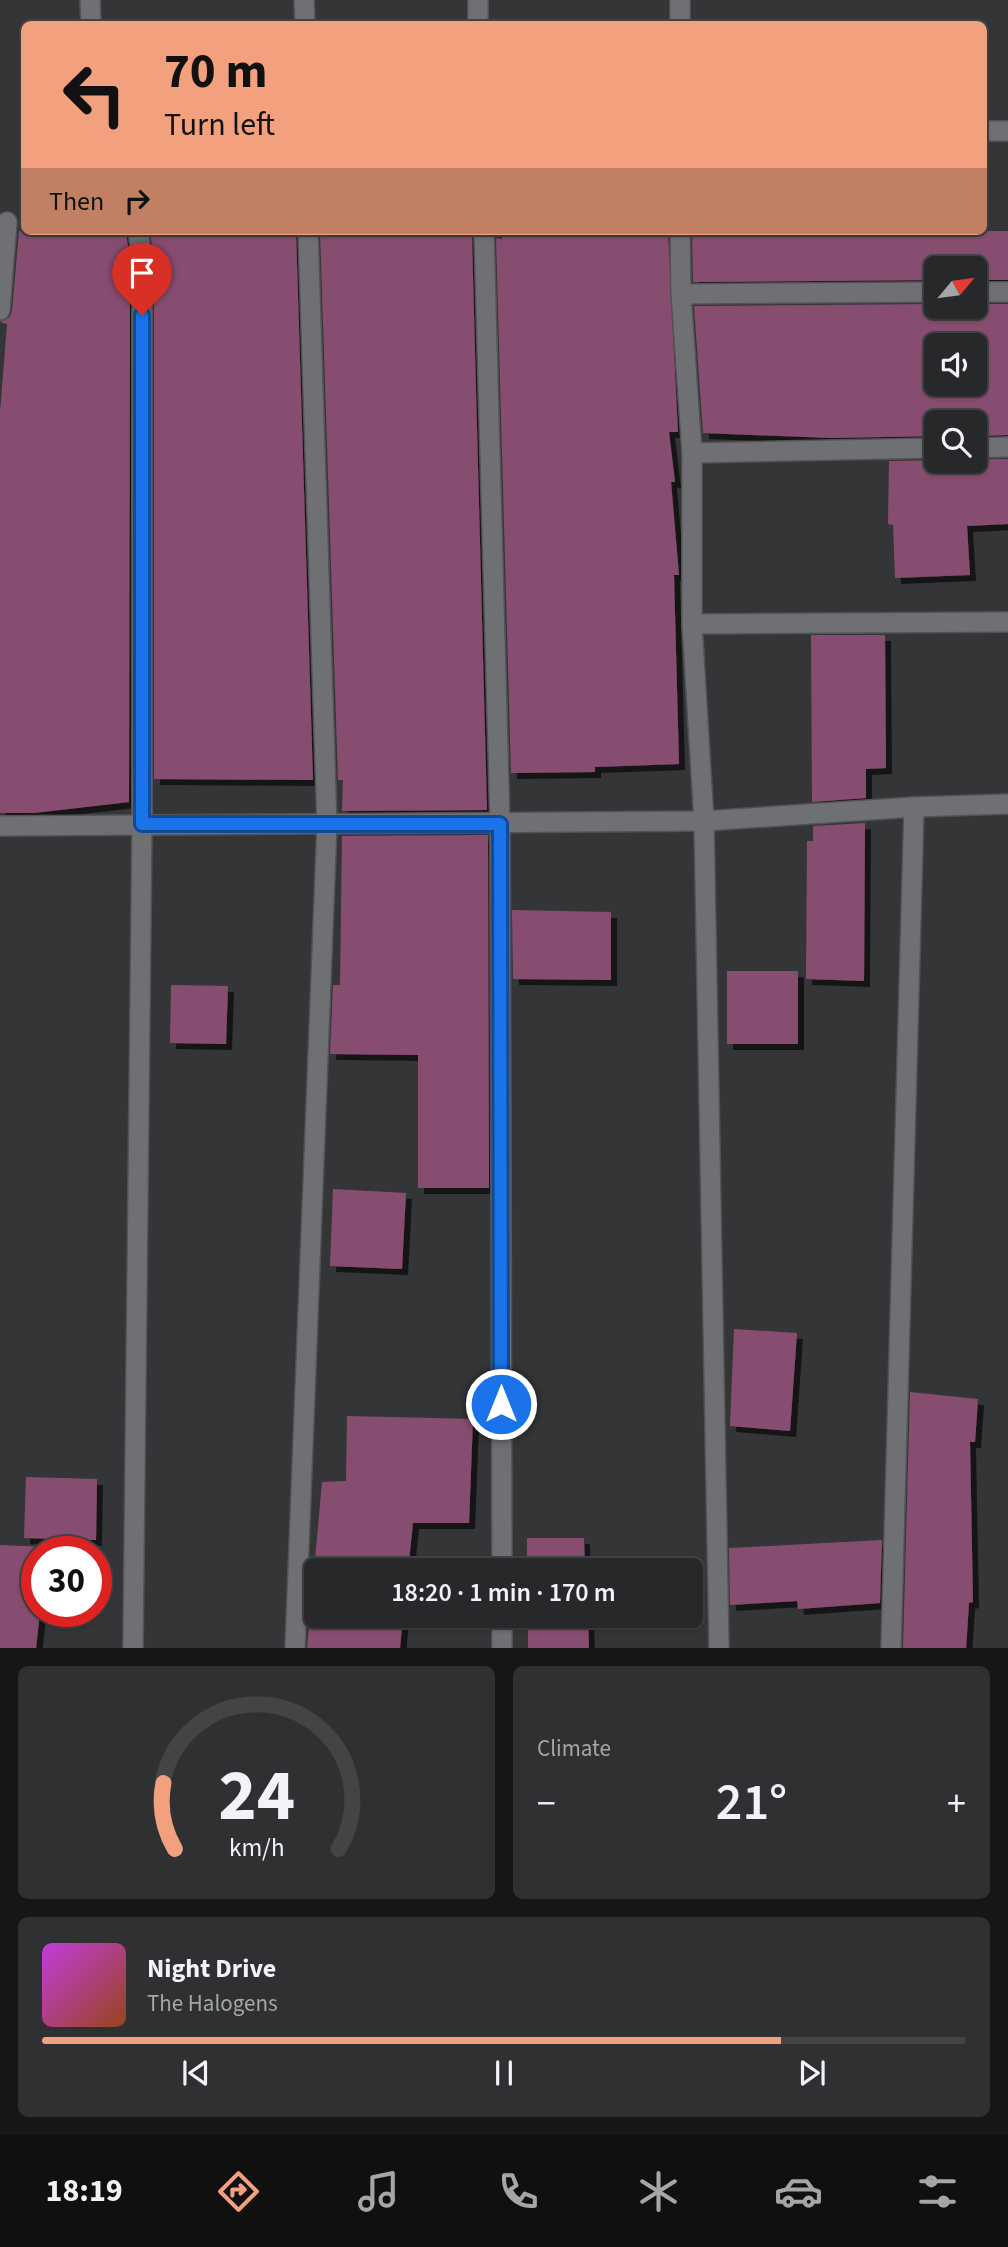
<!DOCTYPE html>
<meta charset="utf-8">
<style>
body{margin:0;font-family:"Source Sans 3",sans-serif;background:#2f3031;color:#f1f3f6;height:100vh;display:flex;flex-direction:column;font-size:26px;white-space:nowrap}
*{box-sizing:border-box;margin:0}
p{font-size:23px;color:#a4a6a8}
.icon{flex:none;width:38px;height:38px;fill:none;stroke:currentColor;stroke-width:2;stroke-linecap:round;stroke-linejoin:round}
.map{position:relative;height:1648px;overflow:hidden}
.drawer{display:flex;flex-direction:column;gap:18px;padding:18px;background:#151617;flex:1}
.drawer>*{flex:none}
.hud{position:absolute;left:21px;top:21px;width:966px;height:214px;border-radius:10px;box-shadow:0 2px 5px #0004,0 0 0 2px #434446;background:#f2a07e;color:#111;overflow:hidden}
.needle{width:46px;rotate:61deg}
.buttons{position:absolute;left:924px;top:256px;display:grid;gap:14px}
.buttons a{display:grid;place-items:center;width:63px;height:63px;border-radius:10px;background:#272829;box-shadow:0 2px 5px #0004,0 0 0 2px #434446;font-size:35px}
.speed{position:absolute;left:21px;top:1536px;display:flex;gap:14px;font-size:35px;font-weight:700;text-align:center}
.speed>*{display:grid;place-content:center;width:91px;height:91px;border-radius:50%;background:#272829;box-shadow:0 2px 5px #0004,0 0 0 2px #434446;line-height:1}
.speed .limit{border:10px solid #d22;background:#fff;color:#111}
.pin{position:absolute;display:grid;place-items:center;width:60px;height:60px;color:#fff;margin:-72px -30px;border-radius:50% 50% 50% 0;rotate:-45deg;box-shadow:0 0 7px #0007}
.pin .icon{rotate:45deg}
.me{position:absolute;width:77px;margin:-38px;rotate:0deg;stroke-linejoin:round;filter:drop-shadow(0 0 5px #0008)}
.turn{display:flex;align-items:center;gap:24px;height:147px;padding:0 28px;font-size:32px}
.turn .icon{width:91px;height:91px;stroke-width:2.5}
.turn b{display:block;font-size:49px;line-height:60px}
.then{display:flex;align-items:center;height:66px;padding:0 28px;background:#0003;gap:14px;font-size:26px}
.big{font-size:52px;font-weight:600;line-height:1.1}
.drawer .card{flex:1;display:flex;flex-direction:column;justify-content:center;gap:10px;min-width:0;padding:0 24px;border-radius:10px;background:#2f3031}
.drawer .dial{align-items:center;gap:0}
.dial svg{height:182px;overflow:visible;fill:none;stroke:#434446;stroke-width:7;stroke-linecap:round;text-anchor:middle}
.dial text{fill:#f1f3f6;stroke:none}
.song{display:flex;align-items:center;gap:21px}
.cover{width:84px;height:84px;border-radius:10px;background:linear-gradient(135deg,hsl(290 70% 55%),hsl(20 70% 35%))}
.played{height:7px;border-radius:4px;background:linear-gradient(90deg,#f2a07e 80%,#434446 80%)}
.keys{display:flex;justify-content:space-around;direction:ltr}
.heat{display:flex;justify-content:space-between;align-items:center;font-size:38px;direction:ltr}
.drawer .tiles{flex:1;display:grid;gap:18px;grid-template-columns:1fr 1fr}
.card:last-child{grid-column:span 2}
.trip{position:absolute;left:304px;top:1558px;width:399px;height:70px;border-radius:10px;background:#272829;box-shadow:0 2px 5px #0004,0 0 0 2px #434446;font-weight:600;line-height:70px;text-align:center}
.tab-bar{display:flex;height:112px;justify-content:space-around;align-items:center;background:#101010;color:#a4a6a8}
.tab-bar .icon{width:49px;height:49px}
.tab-bar .active{color:#f2a07e}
.tab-bar b{font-size:32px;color:#f1f3f6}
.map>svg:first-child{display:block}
.building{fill:#874e70;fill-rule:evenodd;filter:url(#shadow)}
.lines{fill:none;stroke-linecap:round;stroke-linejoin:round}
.minor-casing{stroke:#525254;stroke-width:22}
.minor{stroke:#6f7073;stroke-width:19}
.route-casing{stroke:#114b97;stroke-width:18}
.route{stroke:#1a73e8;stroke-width:12}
</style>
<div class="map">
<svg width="1008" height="1649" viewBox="0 0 1008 1649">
<defs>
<filter id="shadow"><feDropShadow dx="6" dy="6" stdDeviation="0" flood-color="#0009"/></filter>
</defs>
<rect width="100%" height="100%" fill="#343537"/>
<g class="building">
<polygon points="19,231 126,231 130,262 129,802 34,813 0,813 0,412 7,324 0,322 10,317 12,311"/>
<polygon points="150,231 296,231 313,780 154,779 154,261"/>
<polygon points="320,231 472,237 487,810 342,811 343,780 338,780"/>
<polygon points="502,231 668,231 678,432 669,432 675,482 671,482 679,575 674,575 679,764 595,767 595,772 511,773 496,238 502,239"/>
<polygon points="692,231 1008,231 1008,280 975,280 975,268 936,268 936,280 693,282"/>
<path d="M 936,304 L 1008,304 L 1008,435 L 975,436 L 975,422 L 936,422 L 936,436 L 831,438 L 703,433 L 694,306 ZM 936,345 L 975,345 L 975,383 L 936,383 Z"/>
<polygon points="1008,459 1008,524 967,526 970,575 895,578 893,525 888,524 889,461"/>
<polygon points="811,635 885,635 886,768 866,769 866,798 812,802"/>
<polygon points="865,823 864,981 806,979 807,841 813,841 813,826"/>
<polygon points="488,835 489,1188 418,1188 418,1055 330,1054 333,985 340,985 342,836"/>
<polygon points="512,910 611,912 611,980 513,979"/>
<rect x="727" y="971" width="71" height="73"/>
<polygon points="171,985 228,986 226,1044 170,1043"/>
<polygon points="333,1189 406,1193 402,1269 330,1266"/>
<polygon points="734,1329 797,1333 790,1431 730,1426"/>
<polygon points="910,1392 978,1399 975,1442 970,1442 973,1602 969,1603 966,1649 903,1649"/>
<polygon points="347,1416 473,1419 469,1523 413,1523 408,1570 317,1570 317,1615 403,1615 400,1649 307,1649 322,1482 346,1481"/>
<polygon points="26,1477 97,1479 96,1540 24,1538"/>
<polygon points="527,1538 584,1538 585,1570 527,1570"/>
<polygon points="882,1540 880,1603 798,1609 797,1601 730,1605 729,1548"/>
<polygon points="0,1545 46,1547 45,1552 37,1552 37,1612 40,1612 36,1649 0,1649"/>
<polygon points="528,1615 588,1615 589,1648 528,1649"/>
</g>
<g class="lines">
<defs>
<g id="minor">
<polyline points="90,0 91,24"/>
<polyline points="304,0 305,24"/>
<polyline points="478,0 478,24"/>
<polyline points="680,24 680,0"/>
<polyline points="984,131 1008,131"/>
<polyline points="484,231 500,824 502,1570"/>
<polyline points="680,231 681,294 692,453 692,624 704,821 719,1649"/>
<polyline points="975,292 1008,292"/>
<polyline points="681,294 936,292"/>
<polyline points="0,310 7,222"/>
<polyline points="975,448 1008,447"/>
<polyline points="692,453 936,448"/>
<polyline points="692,624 1008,622"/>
<polyline points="0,826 704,821 914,807 1008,804"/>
<polyline points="502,1615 502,1649"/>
<polyline points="133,1649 142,824 142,261 138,231"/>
<polyline points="295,1649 327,824 308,231"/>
<polyline points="891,1649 914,807"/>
</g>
</defs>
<use href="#minor" class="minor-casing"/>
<use href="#minor" class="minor"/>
</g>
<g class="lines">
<defs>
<polyline id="route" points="142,315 142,824 500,824 501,1404"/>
</defs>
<use href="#route" class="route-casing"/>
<use href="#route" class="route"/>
</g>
</svg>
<div class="buttons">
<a><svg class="needle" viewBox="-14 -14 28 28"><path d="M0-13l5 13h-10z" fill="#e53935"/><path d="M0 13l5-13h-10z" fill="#a4a6a8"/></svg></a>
<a><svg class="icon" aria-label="sound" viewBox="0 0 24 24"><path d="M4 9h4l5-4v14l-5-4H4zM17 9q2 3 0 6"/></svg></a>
<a><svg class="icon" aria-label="search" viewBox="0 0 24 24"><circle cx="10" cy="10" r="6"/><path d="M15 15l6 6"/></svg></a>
</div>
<div class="speed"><div class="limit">30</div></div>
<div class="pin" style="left:142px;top:315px;background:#d93025"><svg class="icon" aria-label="arrive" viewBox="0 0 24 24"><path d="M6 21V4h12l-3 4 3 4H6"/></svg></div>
<svg class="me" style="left:501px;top:1404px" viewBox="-20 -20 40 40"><circle r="17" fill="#1a73e8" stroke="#fff" stroke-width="3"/><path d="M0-11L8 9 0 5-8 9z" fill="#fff"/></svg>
<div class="trip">18:20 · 1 min · 170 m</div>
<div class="hud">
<div class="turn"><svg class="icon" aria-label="left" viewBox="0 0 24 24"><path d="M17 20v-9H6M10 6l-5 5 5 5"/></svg><div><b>70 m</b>Turn left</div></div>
<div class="then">Then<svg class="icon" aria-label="right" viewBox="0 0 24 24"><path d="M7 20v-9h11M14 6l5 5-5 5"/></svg></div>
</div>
</div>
<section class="drawer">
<div class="tiles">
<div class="card dial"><svg viewBox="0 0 100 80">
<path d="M14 69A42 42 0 1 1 86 69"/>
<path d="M14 69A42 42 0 0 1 9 40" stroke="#f2a07e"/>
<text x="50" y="56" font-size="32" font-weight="700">24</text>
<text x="50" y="72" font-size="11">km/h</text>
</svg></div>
<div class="card"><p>Climate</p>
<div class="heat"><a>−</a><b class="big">21°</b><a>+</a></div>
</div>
<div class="card">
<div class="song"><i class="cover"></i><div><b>Night Drive</b><p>The Halogens</p></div></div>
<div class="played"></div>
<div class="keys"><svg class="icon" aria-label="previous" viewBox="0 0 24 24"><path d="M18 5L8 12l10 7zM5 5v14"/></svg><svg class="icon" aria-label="pause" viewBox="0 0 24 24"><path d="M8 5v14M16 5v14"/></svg><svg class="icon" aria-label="next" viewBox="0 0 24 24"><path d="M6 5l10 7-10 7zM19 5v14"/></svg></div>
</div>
</div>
</section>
<nav class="tab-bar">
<b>18:19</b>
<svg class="icon active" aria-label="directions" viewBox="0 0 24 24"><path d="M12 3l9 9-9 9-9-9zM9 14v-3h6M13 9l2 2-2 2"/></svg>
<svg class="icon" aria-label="music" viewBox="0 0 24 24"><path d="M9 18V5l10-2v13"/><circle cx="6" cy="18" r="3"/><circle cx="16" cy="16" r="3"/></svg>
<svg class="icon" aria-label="phone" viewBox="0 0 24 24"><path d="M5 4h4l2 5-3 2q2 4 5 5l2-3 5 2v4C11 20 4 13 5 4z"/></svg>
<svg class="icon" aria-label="climate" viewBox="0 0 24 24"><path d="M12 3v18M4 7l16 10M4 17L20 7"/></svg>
<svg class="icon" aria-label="car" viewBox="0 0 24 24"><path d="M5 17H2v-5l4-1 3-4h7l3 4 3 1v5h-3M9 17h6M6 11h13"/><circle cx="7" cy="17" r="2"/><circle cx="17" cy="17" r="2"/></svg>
<svg class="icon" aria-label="filters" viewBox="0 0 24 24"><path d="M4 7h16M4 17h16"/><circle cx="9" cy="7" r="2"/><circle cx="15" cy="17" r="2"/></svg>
</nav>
